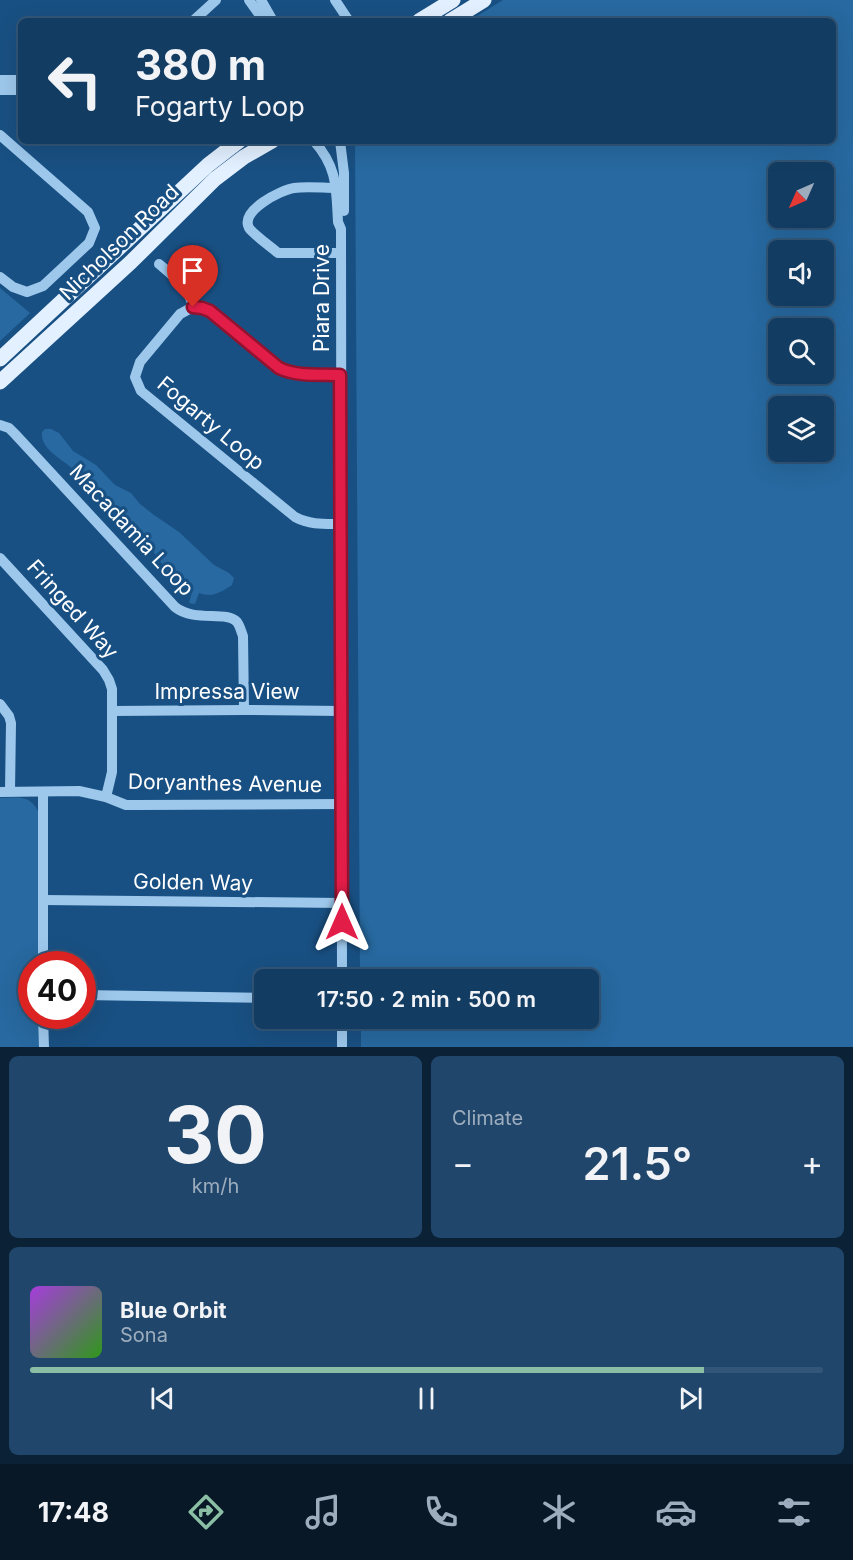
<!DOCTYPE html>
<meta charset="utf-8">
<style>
body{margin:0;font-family:Inter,sans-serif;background:#20476b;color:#f1f3f6;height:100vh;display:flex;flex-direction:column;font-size:22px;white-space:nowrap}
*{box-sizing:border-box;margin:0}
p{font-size:20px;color:#9dadbe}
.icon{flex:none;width:33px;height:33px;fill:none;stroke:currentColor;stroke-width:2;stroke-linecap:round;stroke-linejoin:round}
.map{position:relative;height:1047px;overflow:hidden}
.panel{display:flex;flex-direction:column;gap:9px;padding:9px;background:#0a2136;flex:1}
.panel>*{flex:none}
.guide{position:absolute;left:18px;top:18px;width:818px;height:126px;border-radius:9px;box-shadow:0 6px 24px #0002,0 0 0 2px #325677;background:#133c62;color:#f1f3f6;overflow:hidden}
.needle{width:39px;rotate:225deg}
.tools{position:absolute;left:768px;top:162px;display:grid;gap:12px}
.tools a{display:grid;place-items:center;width:66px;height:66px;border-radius:9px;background:#133c62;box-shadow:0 6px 24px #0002,0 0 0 2px #325677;font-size:30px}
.speed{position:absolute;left:18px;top:951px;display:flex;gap:12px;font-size:30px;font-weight:700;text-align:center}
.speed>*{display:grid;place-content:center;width:78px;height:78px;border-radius:50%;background:#133c62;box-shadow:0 6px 24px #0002,0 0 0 2px #325677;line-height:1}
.speed .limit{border:9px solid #d22;background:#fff;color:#111}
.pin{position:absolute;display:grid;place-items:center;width:51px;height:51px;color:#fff;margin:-62px -26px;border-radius:50% 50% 50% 0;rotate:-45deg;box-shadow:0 0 6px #0007}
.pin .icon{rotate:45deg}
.me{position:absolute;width:66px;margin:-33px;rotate:0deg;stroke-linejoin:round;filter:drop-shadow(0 0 4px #0008)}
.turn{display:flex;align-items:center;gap:21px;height:126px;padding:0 18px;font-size:27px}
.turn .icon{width:78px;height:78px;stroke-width:2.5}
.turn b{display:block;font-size:42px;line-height:51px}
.big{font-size:45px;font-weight:600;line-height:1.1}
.panel .card{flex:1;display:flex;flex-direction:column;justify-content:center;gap:9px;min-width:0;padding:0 21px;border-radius:9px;background:#20476b}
.panel .dial{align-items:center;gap:0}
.dial b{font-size:78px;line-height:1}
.song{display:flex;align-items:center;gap:18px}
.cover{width:72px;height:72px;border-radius:9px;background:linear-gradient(135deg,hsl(280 70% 55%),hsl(110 70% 35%))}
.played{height:6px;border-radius:3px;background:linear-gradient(90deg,#8abfa5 85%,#325677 85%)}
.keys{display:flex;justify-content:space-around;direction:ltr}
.heat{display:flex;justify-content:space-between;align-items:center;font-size:33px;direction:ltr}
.panel .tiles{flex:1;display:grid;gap:9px;grid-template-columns:1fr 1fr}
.card:last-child{grid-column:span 2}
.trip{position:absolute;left:254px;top:969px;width:345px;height:60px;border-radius:9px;background:#133c62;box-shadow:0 6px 24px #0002,0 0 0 2px #325677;font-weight:600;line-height:60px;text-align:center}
.dock{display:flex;height:96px;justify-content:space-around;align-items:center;background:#081827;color:#9dadbe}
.dock .icon{width:42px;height:42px}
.dock .active{color:#8abfa5}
.dock b{font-size:27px;color:#f1f3f6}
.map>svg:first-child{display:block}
.green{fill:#2769a0;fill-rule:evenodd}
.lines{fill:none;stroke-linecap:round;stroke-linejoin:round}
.minor{stroke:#9dc8ec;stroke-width:10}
.major{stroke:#e2f0ff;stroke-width:15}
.route-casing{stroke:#92132f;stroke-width:15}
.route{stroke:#e11d48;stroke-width:10}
.labels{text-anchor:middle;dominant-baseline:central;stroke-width:6;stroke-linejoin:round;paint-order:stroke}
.street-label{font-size:21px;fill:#fff;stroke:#195083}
</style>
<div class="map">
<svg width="853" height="1047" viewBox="0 0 853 1047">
<rect width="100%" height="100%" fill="#195083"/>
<g class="green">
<path d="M 503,0 L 853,0 L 853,1047 L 361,1047 L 361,1019 L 588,1018 L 588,980 L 360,979 L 355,141 L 832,141 L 832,21 L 469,21 ZM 778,172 L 824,172 L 824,218 L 778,218 ZM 778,250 L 824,250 L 824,296 L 778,296 ZM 778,328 L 824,328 L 824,374 L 778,374 ZM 778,406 L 824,406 L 824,452 L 778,452 Z"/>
<polygon points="0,288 30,313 0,341"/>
<path d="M 45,429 L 51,429 L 59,433 L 73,451 L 96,465 L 115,485 L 131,493 L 140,504 L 154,515 L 179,532 L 214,565 L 229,573 L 234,578 L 232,585 C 221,592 213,598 199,593 L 195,604 L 189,603 L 192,592 L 173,579 L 152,550 L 129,533 L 126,535 L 117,526 L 120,522 L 99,495 L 84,481 L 79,473 L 73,478 L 68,473 L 72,468 C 62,459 40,449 42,432 Z"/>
<path d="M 0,798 C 17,798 29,794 38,811 L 39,964 L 32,964 L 32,1016 L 39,1016 L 39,1047 L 0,1047 Z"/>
</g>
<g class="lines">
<g class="minor">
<polyline points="249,0 264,21"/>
<polyline points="261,0 273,21"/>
<polyline points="335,0 349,21"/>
<polyline points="193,21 216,0"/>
<polyline points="0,80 21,80"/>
<polyline points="0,90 21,90"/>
<polyline points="0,135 88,212 95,228 89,243 43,286 27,292 13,287 0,277"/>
<path d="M 314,141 C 338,168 336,189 338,222 L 341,229 L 342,980"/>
<polyline points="340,141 344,173 344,211"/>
<path d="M 336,188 C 323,188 307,186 294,188 C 280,190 240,211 249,228 C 253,234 271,247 278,253 L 341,253"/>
<path d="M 159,264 C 173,276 189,287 193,307"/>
<path d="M 340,375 C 320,374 298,377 279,368 L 210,311 L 202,307 L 193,307 L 180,314 L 140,362 L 135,377 L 141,391 L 295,517 C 310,525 324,524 341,524"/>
<path d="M 0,425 L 9,428 L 15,434 L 175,607 C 195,623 226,610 237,622 C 240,626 241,631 243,636 L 244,710"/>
<polyline points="0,558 103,670 109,680 112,689 112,772 106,797"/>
<polyline points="0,704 9,716 11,723 10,791"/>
<polyline points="112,711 244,710 342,711"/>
<polyline points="0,792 79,791 106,797 126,805 137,805 342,804"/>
<polyline points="43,792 43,964"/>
<polyline points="43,900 342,903"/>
<polyline points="82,995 264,998"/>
<polyline points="43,1016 44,1047"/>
<polyline points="342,1047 342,1018"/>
</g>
<g class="major">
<polyline points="419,21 453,0"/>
<polyline points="450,21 484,0"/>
<polyline points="0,359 208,165 239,141"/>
<polyline points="0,382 131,262 215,179 244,157 272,141"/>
</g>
</g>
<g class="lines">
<defs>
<path id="route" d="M 193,307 L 202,308 L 210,311 L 279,368 C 298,377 320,374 340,375 L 342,922"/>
</defs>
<use href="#route" class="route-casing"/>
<use href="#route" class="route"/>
</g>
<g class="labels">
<g class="street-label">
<text transform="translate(119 242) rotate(-44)">Nicholson Road</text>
<text transform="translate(321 298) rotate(-90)">Piara Drive</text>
<text transform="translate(211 423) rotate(40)">Fogarty Loop</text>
<text transform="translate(132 530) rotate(47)">Macadamia Loop</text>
<text transform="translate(73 609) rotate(48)">Fringed Way</text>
<text x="227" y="691">Impressa View</text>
<text transform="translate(225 783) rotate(1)">Doryanthes Avenue</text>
<text transform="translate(193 882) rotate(1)">Golden Way</text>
</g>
</g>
</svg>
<div class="tools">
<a><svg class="needle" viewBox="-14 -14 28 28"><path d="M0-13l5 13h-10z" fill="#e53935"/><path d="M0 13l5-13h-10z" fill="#9dadbe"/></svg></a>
<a><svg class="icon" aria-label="sound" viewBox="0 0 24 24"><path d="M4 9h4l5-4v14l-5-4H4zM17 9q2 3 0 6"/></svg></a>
<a><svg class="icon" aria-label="search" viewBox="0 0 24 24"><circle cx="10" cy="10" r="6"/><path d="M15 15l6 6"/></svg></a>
<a><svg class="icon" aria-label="layers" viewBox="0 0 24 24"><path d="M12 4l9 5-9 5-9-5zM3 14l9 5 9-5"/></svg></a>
</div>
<div class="speed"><div class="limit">40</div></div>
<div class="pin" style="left:193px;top:307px;background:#d93025"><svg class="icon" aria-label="arrive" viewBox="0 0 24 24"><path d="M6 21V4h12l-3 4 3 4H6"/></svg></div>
<svg class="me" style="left:342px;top:922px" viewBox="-20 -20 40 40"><path d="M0-17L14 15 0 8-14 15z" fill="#e11d48" stroke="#fff" stroke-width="4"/></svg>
<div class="trip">17:50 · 2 min · 500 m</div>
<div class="guide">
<div class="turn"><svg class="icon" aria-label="left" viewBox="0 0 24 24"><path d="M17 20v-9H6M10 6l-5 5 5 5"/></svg><div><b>380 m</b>Fogarty Loop</div></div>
</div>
</div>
<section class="panel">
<div class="tiles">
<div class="card dial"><b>30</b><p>km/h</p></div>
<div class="card"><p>Climate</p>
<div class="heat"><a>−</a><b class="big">21.5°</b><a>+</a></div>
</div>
<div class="card">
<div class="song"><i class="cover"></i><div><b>Blue Orbit</b><p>Sona</p></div></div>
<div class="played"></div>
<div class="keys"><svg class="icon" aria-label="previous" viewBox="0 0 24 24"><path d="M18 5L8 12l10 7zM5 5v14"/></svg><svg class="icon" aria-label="pause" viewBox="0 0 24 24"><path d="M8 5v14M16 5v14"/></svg><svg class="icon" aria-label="next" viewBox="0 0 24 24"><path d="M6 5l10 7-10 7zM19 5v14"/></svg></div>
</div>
</div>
</section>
<nav class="dock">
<b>17:48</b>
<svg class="icon active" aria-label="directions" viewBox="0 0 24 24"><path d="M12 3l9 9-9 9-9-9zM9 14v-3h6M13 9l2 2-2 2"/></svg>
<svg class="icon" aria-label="music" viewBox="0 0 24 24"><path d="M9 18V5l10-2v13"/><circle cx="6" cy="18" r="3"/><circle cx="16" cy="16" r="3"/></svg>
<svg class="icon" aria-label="phone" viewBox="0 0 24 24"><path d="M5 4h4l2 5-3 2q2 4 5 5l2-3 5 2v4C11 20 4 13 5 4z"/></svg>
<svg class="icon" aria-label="climate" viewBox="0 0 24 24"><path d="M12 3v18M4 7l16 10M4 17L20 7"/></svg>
<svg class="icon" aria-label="car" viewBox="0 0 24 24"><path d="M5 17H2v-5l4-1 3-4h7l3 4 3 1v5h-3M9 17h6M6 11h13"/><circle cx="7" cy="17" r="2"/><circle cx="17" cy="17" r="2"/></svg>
<svg class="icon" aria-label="filters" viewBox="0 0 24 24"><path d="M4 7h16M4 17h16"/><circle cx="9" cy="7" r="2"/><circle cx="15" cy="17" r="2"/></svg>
</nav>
